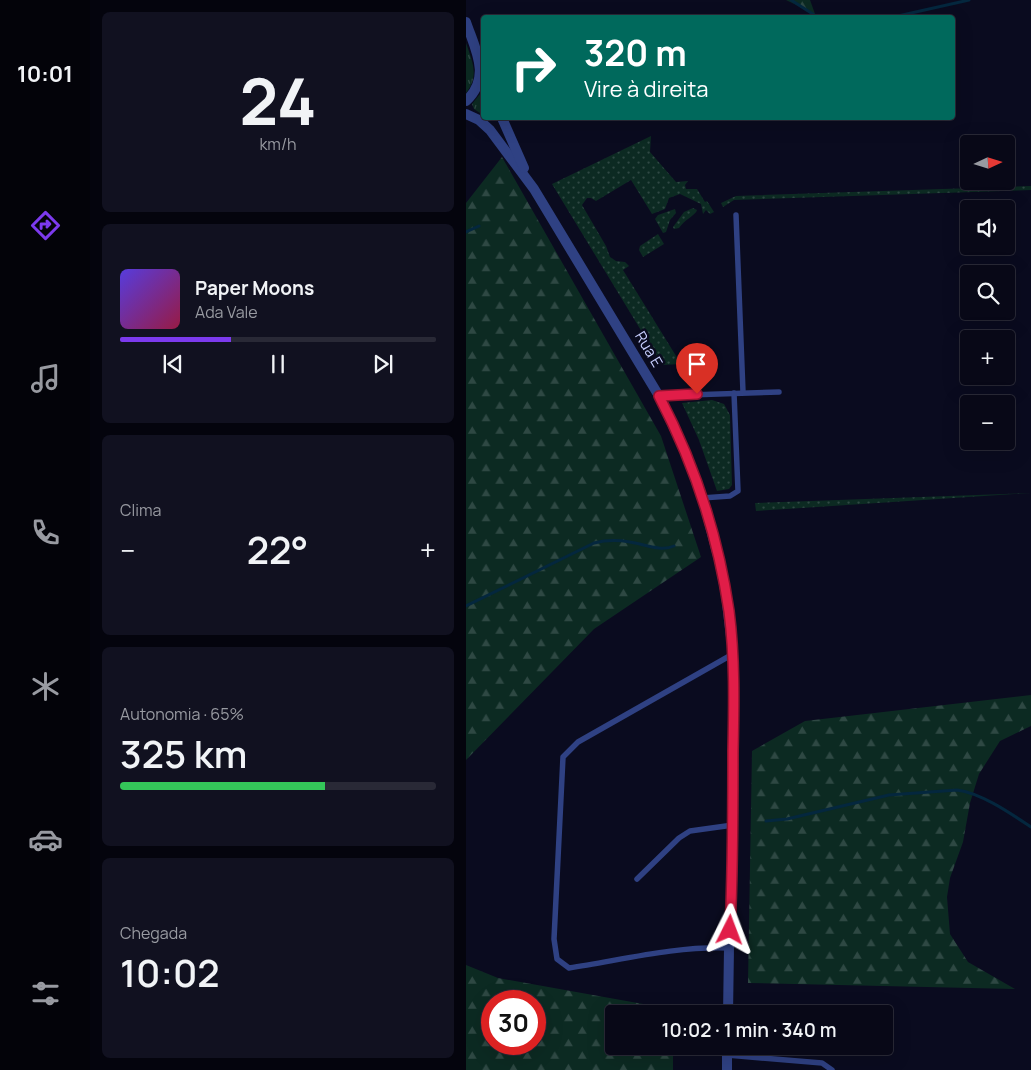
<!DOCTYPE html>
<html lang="pt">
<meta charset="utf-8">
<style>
body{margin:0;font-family:Manrope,sans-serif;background:#111120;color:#f1f3f6;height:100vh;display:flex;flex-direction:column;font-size:19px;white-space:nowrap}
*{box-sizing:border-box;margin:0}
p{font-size:16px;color:#989aa1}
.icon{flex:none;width:28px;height:28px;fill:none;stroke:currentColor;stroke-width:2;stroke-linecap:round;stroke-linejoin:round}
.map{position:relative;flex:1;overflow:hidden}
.details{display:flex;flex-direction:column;gap:12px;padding:12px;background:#04040d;width:376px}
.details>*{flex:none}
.banner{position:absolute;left:15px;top:15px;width:474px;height:105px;border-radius:5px;box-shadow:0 5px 20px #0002,0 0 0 1px #292936;background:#00695c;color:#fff;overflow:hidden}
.needle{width:32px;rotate:86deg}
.controls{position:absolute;left:494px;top:135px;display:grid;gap:10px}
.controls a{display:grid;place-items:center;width:55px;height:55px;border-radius:5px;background:#080817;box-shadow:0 5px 20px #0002,0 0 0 1px #292936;font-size:25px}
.speed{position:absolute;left:15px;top:990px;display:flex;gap:10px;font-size:25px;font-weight:700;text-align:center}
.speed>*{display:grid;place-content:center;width:65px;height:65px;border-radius:50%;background:#080817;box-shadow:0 5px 20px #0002,0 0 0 1px #292936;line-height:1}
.speed .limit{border:8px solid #d22;background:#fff;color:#111}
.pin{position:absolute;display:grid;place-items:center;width:42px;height:42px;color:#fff;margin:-51px -21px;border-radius:50% 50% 50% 0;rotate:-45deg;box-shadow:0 0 5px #0007}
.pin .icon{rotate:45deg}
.me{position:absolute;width:55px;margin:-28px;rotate:3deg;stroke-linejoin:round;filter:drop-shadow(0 0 4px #0008)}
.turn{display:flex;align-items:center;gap:18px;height:105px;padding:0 20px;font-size:22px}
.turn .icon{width:65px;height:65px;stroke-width:2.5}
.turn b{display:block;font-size:35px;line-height:42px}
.big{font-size:38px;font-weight:600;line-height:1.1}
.details .widget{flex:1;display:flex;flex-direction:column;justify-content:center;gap:8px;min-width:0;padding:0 18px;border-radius:8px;background:#111120}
.details .dial{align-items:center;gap:0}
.dial b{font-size:65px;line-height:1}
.song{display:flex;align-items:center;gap:15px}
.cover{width:60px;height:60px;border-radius:8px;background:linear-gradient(135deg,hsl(250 70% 55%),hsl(340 70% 35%))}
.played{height:5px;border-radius:2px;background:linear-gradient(90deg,#7c3aed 35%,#292936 35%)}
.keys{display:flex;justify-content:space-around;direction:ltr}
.heat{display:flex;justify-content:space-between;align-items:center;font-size:28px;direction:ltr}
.charge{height:8px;border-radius:4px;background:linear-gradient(90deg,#34c759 65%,#292936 0)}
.trip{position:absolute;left:139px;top:1005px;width:288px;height:50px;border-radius:5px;background:#080817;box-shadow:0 5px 20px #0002,0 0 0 1px #292936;font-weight:600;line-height:50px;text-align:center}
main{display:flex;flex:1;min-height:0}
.tab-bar{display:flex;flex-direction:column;width:90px;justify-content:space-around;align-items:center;background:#030309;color:#989aa1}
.tab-bar .icon{width:35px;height:35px}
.tab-bar .on{color:#7c3aed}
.tab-bar b{font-size:22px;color:#f1f3f6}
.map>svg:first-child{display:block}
.grass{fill:url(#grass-tufts)}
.forest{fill:url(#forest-firs);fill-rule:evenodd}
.garden{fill:url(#garden-dots)}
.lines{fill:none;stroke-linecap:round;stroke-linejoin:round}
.stream{stroke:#04273e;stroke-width:3}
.service{stroke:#2f4183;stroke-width:5.5}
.minor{stroke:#2f4183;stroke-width:10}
.tertiary{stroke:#2f4183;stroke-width:10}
.route-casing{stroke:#92132f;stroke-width:12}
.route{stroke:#e11d48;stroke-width:9}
.labels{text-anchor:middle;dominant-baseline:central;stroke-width:5;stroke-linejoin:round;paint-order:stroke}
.street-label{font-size:15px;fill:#c8cfff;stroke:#0a0b1f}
</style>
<main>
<nav class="tab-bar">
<b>10:01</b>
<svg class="icon on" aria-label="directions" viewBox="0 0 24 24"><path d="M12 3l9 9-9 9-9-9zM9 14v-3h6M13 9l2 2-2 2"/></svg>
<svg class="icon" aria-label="music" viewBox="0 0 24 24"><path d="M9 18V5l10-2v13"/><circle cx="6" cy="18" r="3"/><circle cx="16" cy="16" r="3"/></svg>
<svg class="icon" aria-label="phone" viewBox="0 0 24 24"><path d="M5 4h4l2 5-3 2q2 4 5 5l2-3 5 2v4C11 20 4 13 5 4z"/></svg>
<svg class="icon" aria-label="climate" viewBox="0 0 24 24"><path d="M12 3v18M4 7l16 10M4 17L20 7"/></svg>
<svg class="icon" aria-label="car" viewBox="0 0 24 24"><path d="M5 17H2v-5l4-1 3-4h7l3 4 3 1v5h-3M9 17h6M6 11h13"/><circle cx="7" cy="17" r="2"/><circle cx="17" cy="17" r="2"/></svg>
<svg class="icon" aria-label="filters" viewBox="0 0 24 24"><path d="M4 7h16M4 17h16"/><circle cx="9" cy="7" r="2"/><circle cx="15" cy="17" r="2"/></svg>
</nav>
<section class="details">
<div class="widget dial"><b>24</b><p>km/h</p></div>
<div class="widget">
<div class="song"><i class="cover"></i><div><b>Paper Moons</b><p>Ada Vale</p></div></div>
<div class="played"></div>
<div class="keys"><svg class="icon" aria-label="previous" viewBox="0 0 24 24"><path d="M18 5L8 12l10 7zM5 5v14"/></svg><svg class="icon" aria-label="pause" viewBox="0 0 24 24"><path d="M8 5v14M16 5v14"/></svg><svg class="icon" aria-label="next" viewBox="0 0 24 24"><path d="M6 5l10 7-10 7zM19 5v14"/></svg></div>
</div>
<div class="widget"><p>Clima</p>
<div class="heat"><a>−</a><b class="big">22°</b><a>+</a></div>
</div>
<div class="widget"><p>Autonomia · 65%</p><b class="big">325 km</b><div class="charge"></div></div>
<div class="widget"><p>Chegada</p><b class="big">10:02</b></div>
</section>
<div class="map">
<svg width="565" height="1070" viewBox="0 0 565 1070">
<defs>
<pattern id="grass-tufts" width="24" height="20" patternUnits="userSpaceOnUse" patternTransform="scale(1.25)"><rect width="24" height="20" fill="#0c2a22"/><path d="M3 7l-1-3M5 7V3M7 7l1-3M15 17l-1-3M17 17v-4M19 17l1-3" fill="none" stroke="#2e4843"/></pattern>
<pattern id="forest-firs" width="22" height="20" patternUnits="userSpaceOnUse" patternTransform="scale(1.25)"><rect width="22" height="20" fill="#0c2a22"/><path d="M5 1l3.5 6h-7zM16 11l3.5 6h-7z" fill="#2e4843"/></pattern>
<pattern id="garden-dots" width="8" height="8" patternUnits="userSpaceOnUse" patternTransform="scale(1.25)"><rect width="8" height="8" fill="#0c2a22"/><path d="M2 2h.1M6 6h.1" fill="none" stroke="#2e4843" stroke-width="1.8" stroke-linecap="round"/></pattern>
</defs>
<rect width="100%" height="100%" fill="#0a0b1f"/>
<g class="grass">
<path d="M 0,43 C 6,61 14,76 0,93 Z"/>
<polygon points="17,93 18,93 17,115 8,109 6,104 14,94"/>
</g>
<g class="forest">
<polygon points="320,0 344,0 349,14"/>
<polygon points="36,157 195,436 235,557 128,629 0,760 0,203"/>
<polygon points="565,695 565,726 534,741 513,774 504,803 497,842 484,878 481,897 484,934 502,962 549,989 282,983 286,751 339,721"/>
<path d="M 0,965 L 32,978 L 205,1009 L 206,1014 L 148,1014 L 148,1046 L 207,1046 L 207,1070 L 0,1070 ZM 26,1001 L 69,1001 L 69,1044 L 26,1044 Z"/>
</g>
<g class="garden">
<polygon points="185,136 184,152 210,182 222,181 219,185 220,189 231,189 239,202 241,201 248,212 244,214 240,210 237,214 235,204 214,194 203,198 199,209 186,214 165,180 130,201 125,198 121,198 116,205 140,246 144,257 150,261 159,262 163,266 157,270 215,364 196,365 86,184"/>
<polygon points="565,186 565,190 268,200 257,207 255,203 270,196"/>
<path d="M 227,208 L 231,210 C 230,215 218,220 213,228 L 208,229 L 207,227 L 218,212 Z"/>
<polygon points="209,209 210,213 204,220 200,232 197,233 189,219 192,215"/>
<polygon points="192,234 198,244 177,257 173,250 174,246"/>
<polygon points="246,400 258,404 264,415 266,485 263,489 251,491 233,440 216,403"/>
<polygon points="565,493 290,511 289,503"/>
</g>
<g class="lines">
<g class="stream">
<polyline points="325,0 353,18"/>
<polyline points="423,18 503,0"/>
<polyline points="0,232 13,226"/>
<path d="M 0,606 L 128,543 C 140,540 152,540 164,542 C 178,544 195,552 208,546"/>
<path d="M 300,821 L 321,819 L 423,795 L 491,790 C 515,793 544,813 565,827"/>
</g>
<g class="service">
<polyline points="270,215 277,392"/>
<polyline points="193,396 313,392"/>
<polyline points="236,498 264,496 272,491 268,393"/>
<polyline points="171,879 213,838 224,831 267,825"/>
<path d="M 263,948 C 209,946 156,960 103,968 L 91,959 L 88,939 L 97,757 L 112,742 L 267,654"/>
<polyline points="261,1055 356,1063 366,1070"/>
</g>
<g class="minor">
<polyline points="0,114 13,120 24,130 68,189 193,396 218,449 238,503 254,564 260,595 267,654 267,855 263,948 262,1014"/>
<polyline points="36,118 58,168"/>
<polyline points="261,1070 261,1046"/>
</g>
<path class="tertiary" d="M 0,22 C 9,49 26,77 0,101"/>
</g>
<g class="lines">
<defs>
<path id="route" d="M 231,394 L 193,396 C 228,463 252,536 263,611 C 269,658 268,705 267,751 C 267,811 267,870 264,930"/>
</defs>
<use href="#route" class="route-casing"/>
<use href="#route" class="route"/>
</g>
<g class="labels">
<g class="street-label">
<text transform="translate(183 349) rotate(59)">Rua E</text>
</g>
</g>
</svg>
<div class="controls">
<a><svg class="needle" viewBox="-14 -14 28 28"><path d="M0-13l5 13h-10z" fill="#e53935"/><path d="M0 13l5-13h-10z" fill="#989aa1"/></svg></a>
<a><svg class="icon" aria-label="sound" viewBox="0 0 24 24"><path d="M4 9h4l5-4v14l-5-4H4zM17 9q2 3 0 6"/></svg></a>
<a><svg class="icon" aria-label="search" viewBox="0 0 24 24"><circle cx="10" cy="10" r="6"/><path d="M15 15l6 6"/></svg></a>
<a>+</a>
<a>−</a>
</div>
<div class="speed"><div class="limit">30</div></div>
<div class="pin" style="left:231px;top:394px;background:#d93025"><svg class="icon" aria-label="arrive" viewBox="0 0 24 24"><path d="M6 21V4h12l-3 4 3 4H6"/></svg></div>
<svg class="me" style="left:264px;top:930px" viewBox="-20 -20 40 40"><path d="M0-17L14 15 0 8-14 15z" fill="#e11d48" stroke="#fff" stroke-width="4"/></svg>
<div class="trip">10:02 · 1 min · 340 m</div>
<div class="banner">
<div class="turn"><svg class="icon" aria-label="right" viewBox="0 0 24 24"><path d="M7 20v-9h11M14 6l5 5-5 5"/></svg><div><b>320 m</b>Vire à direita</div></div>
</div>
</div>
</main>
